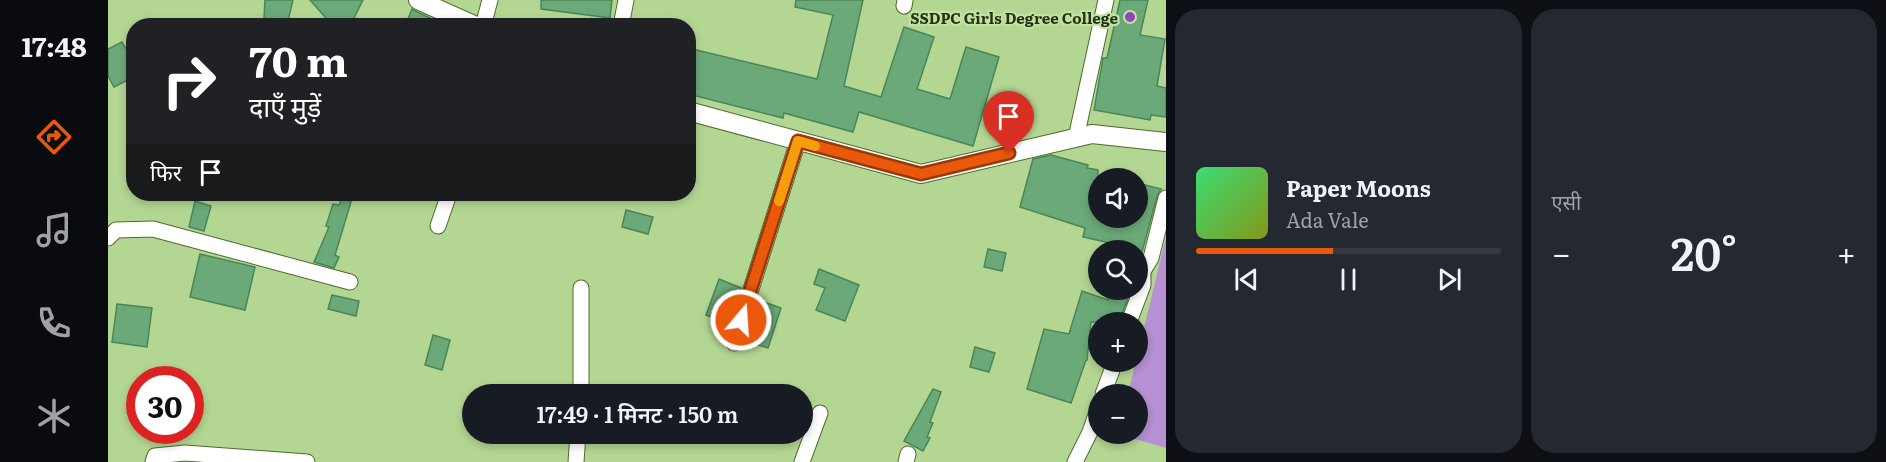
<!DOCTYPE html>
<html lang="hi">
<meta charset="utf-8">
<style>
body{margin:0;font-family:Literata,"Noto Sans Devanagari",serif;background:#242831;color:#f1f3f6;height:100vh;display:flex;flex-direction:column;font-size:22px;white-space:nowrap}
*{box-sizing:border-box;margin:0}
p{font-size:20px;color:#9ea1a6}
.icon{flex:none;width:33px;height:33px;fill:none;stroke:currentColor;stroke-width:2;stroke-linecap:round;stroke-linejoin:round}
.map{position:relative;flex:1;overflow:hidden}
.panel{display:flex;flex-direction:column;gap:9px;padding:9px;background:#0d0f14;width:720px}
.panel>*{flex:none}
.hud{position:absolute;left:18px;top:18px;width:570px;height:183px;border-radius:24px;box-shadow:0 3px 9px #0003;background:#202124;color:#fff;overflow:hidden}
.tools{position:absolute;left:980px;top:168px;display:grid;gap:12px}
.tools a{display:grid;place-items:center;width:60px;height:60px;border-radius:50%;background:#171b24;box-shadow:0 3px 9px #0003;font-size:30px}
.speed{position:absolute;left:18px;top:366px;display:flex;gap:12px;font-size:30px;font-weight:700;text-align:center}
.speed>*{display:grid;place-content:center;width:78px;height:78px;border-radius:50%;background:#171b24;box-shadow:0 3px 9px #0003;line-height:1}
.speed .limit{border:9px solid #d22;background:#fff;color:#111}
.pin{position:absolute;display:grid;place-items:center;width:51px;height:51px;color:#fff;margin:-62px -26px;border-radius:50% 50% 50% 0;rotate:-45deg;box-shadow:0 0 6px #0007}
.pin .icon{rotate:45deg}
.me{position:absolute;width:66px;margin:-33px;rotate:18deg;stroke-linejoin:round;filter:drop-shadow(0 0 4px #0008)}
.turn{display:flex;align-items:center;gap:21px;height:126px;padding:0 24px;font-size:27px}
.turn .icon{width:78px;height:78px;stroke-width:2.5}
.turn b{display:block;font-size:42px;line-height:51px}
.then{display:flex;align-items:center;height:57px;padding:0 24px;background:#0003;gap:12px;font-size:22px}
.big{font-size:45px;font-weight:600;line-height:1.1}
.panel .card{flex:1;display:flex;flex-direction:column;justify-content:center;gap:9px;min-width:0;padding:0 21px;border-radius:24px;background:#242831}
.song{display:flex;align-items:center;gap:18px}
.cover{width:72px;height:72px;border-radius:9px;background:linear-gradient(135deg,hsl(140 70% 55%),hsl(70 70% 35%))}
.played{height:6px;border-radius:3px;background:linear-gradient(90deg,#ea580c 45%,#363941 45%)}
.keys{display:flex;justify-content:space-around;direction:ltr}
.heat{display:flex;justify-content:space-between;align-items:center;font-size:33px;direction:ltr}
.panel .tiles{flex:1;display:grid;gap:9px;grid-template-columns:repeat(2,1fr)}
.trip{position:absolute;left:354px;top:384px;width:351px;height:60px;border-radius:30px;background:#171b24;box-shadow:0 3px 9px #0003;font-weight:600;line-height:60px;text-align:center}
main{display:flex;flex:1;min-height:0}
.tab-bar{display:flex;flex-direction:column;width:108px;justify-content:space-around;align-items:center;background:#090b0e;color:#9ea1a6}
.tab-bar .icon{width:42px;height:42px}
.tab-bar .active{color:#ea580c}
.tab-bar b{font-size:27px;color:#f1f3f6}
.map>svg:first-child{display:block}
.green{fill:#b791d3}
.building{fill:#6ba978;stroke:#498657;stroke-width:1.5}
.lines{fill:none;stroke-linecap:round;stroke-linejoin:round}
.minor-casing{stroke:#4e6b2c;stroke-width:17}
.tertiary-casing{stroke:#4e6b2c;stroke-width:20}
.minor{stroke:#fff;stroke-width:15}
.tertiary{stroke:#fff;stroke-width:18}
.route-casing{stroke:#983908;stroke-width:15}
.route{stroke:#ea580c;stroke-width:10}
.slow{stroke:#f59e0b;stroke-width:10}
.poi-dot{fill:#8f48bb;stroke:#c1e39f;stroke-width:2}
.labels{text-anchor:middle;dominant-baseline:central;stroke-width:4.5;stroke-linejoin:round;paint-order:stroke}
.poi-label{font-size:15px;font-weight:bold;fill:#243116;stroke:#c1e39f;text-anchor:end}
</style>
<main>
<nav class="tab-bar">
<b>17:48</b>
<svg class="icon active" aria-label="directions" viewBox="0 0 24 24"><path d="M12 3l9 9-9 9-9-9zM9 14v-3h6M13 9l2 2-2 2"/></svg>
<svg class="icon" aria-label="music" viewBox="0 0 24 24"><path d="M9 18V5l10-2v13"/><circle cx="6" cy="18" r="3"/><circle cx="16" cy="16" r="3"/></svg>
<svg class="icon" aria-label="phone" viewBox="0 0 24 24"><path d="M5 4h4l2 5-3 2q2 4 5 5l2-3 5 2v4C11 20 4 13 5 4z"/></svg>
<svg class="icon" aria-label="climate" viewBox="0 0 24 24"><path d="M12 3v18M4 7l16 10M4 17L20 7"/></svg>
</nav>
<div class="map">
<svg width="1058" height="462" viewBox="0 0 1058 462">
<rect width="100%" height="100%" fill="#b4d693"/>
<polygon class="green" points="1058,237 1058,448 1010,434 1029,434 1029,394 1020,394"/>
<g class="building">
<polygon points="157,0 185,0 179,25 156,18"/>
<polygon points="202,0 255,0 242,26 225,26"/>
<polygon points="433,0 504,0 502,18 433,9"/>
<polygon points="688,0 755,0 736,86 773,97 796,27 826,37 809,89 842,99 858,47 891,57 865,146 751,112 745,132 676,113 675,118 580,94 580,48 709,79 725,15 687,7"/>
<polygon points="1012,0 1040,0 1032,35 1057,39 1049,86 1058,88 1058,117 1043,115 1042,120 986,110 995,58 999,58"/>
<polygon points="304,9 305,10 339,26 297,26"/>
<polygon points="14,42 26,63 26,77 6,87 0,76 0,49"/>
<polygon points="943,155 980,165 979,168 990,170 990,218 1029,218 1029,183 1053,189 1049,196 1034,252 1014,247 1015,246 975,237 977,228 912,207 925,159"/>
<polygon points="234,198 243,202 227,255 231,257 226,268 206,262 221,227 218,226 225,204 231,205"/>
<polygon points="87,201 103,206 96,231 81,227"/>
<polygon points="518,210 545,217 540,234 514,227"/>
<polygon points="880,249 898,253 894,271 876,267"/>
<polygon points="92,254 147,267 137,310 82,297"/>
<polygon points="711,269 751,285 737,321 708,310 717,288 706,284"/>
<polygon points="611,279 633,288 622,324 598,315"/>
<polygon points="1002,290 1023,290 1011,322 983,322 979,360 978,360 963,403 919,389 936,329 961,334 974,291 1000,300"/>
<polygon points="224,295 251,301 248,316 220,309"/>
<polygon points="650,300 673,308 660,348 645,343 648,334 640,331"/>
<polygon points="9,304 44,308 39,347 4,342"/>
<polygon points="325,335 342,340 334,370 317,365"/>
<polygon points="867,347 887,353 881,372 862,367"/>
<polygon points="825,389 833,392 822,422 825,423 819,437 822,438 815,451 796,441"/>
</g>
<g class="lines">
<defs>
<g id="minor">
<polyline points="796,6 797,0"/>
<polyline points="375,26 382,0"/>
<polyline points="513,26 518,0"/>
<polyline points="968,138 998,0"/>
<polyline points="330,226 341,194"/>
<polyline points="0,238 8,230 45,229 242,282"/>
<polyline points="473,288 473,394"/>
<polyline points="1021,322 1035,285 1035,271 1043,258 1058,198"/>
<polyline points="626,343 690,141"/>
<polyline points="995,394 1007,362"/>
<polyline points="45,462 47,456 77,453 199,462"/>
<polyline points="468,462 470,434"/>
<polyline points="694,462 712,413"/>
<polyline points="798,462 800,454"/>
<polyline points="967,462 982,432 990,409"/>
</g>
<g id="tertiary">
<polyline points="310,0 368,26"/>
<polyline points="580,111 813,174 984,134 1058,142"/>
</g>
</defs>
<use href="#minor" class="minor-casing"/>
<use href="#tertiary" class="tertiary-casing"/>
<use href="#minor" class="minor"/>
<use href="#tertiary" class="tertiary"/>
</g>
<g class="lines">
<defs>
<polyline id="route" points="633,320 690,141 813,174 901,153"/>
</defs>
<use href="#route" class="route-casing"/>
<use href="#route" class="route"/>
<polyline class="slow" points="671,201 690,141 707,146"/>
</g>
<circle class="poi-dot" cx="1022" cy="17" r="6"/>
<g class="labels">
<g class="poi-label">
<text x="1010" y="17">SSDPC Girls Degree College</text>
</g>
</g>
</svg>
<div class="tools">
<a><svg class="icon" aria-label="sound" viewBox="0 0 24 24"><path d="M4 9h4l5-4v14l-5-4H4zM17 9q2 3 0 6"/></svg></a>
<a><svg class="icon" aria-label="search" viewBox="0 0 24 24"><circle cx="10" cy="10" r="6"/><path d="M15 15l6 6"/></svg></a>
<a>+</a>
<a>−</a>
</div>
<div class="speed"><div class="limit">30</div></div>
<div class="pin" style="left:901px;top:153px;background:#d93025"><svg class="icon" aria-label="arrive" viewBox="0 0 24 24"><path d="M6 21V4h12l-3 4 3 4H6"/></svg></div>
<svg class="me" style="left:633px;top:320px" viewBox="-20 -20 40 40"><circle r="17" fill="#ea580c" stroke="#fff" stroke-width="3"/><path d="M0-11L8 9 0 5-8 9z" fill="#fff"/></svg>
<div class="trip">17:49 · 1 मिनट · 150 m</div>
<div class="hud">
<div class="turn"><svg class="icon" aria-label="right" viewBox="0 0 24 24"><path d="M7 20v-9h11M14 6l5 5-5 5"/></svg><div><b>70 m</b>दाएँ मुड़ें</div></div>
<div class="then">फिर<svg class="icon" aria-label="arrive" viewBox="0 0 24 24"><path d="M6 21V4h12l-3 4 3 4H6"/></svg></div>
</div>
</div>
<section class="panel">
<div class="tiles">
<div class="card">
<div class="song"><i class="cover"></i><div><b>Paper Moons</b><p>Ada Vale</p></div></div>
<div class="played"></div>
<div class="keys"><svg class="icon" aria-label="previous" viewBox="0 0 24 24"><path d="M18 5L8 12l10 7zM5 5v14"/></svg><svg class="icon" aria-label="pause" viewBox="0 0 24 24"><path d="M8 5v14M16 5v14"/></svg><svg class="icon" aria-label="next" viewBox="0 0 24 24"><path d="M6 5l10 7-10 7zM19 5v14"/></svg></div>
</div>
<div class="card"><p>एसी</p>
<div class="heat"><a>−</a><b class="big">20°</b><a>+</a></div>
</div>
</div>
</section>
</main>
